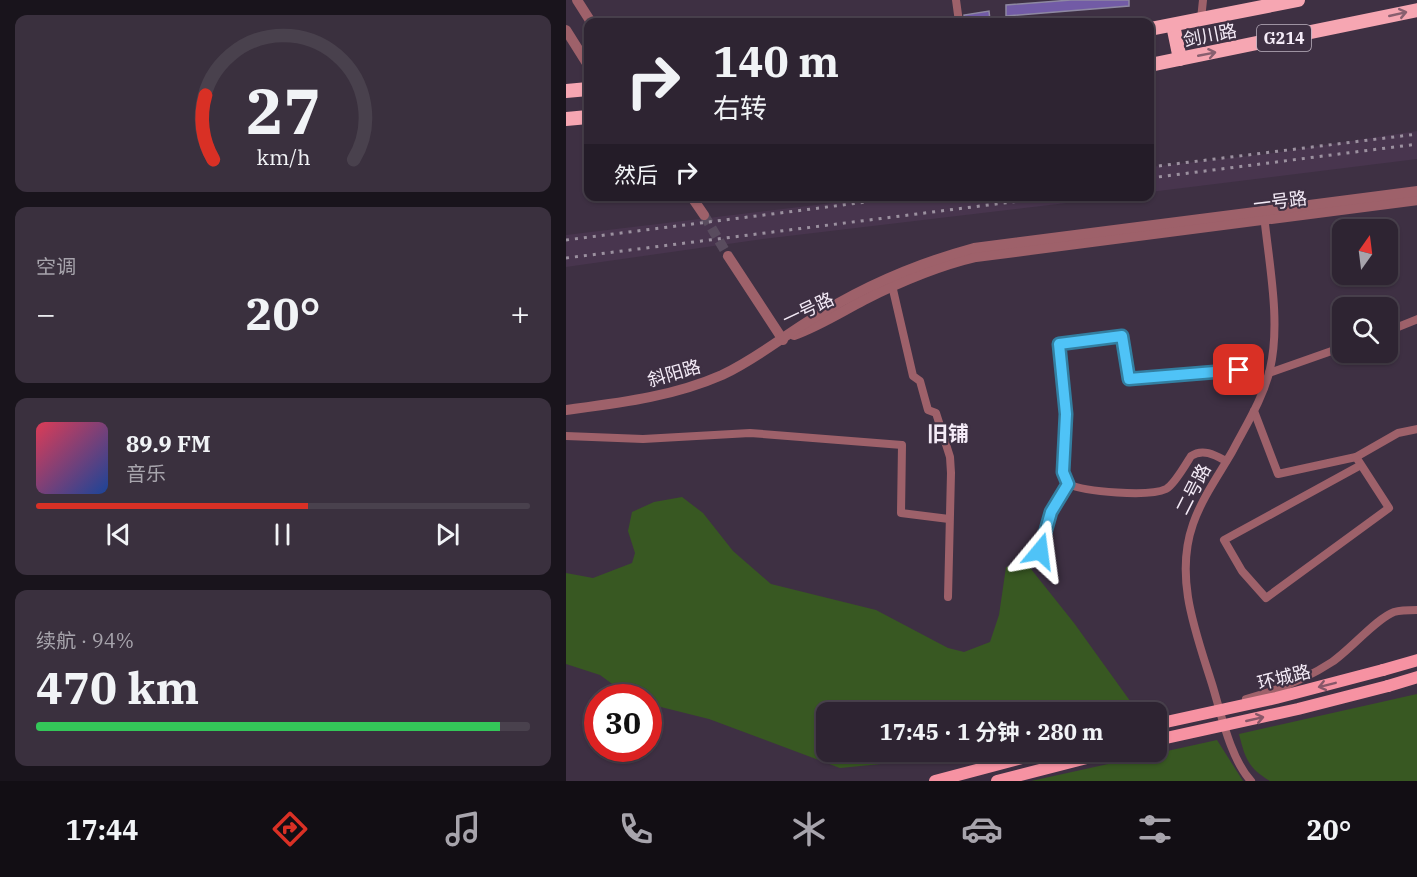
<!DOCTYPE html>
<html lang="zh">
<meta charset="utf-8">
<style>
body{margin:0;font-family:"IBM Plex Serif","Noto Sans SC",serif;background:#3a303e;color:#f1f3f6;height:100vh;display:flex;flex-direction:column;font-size:22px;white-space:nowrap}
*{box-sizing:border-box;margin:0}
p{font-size:20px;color:#a7a4ac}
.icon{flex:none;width:33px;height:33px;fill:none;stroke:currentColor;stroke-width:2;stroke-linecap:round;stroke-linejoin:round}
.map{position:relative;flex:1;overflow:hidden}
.sheet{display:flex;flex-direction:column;gap:15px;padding:15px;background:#19141c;width:566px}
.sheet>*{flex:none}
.banner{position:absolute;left:18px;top:18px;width:570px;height:183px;border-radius:12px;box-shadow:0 2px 4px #0004,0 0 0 2px #49414d;background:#2e2432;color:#f1f3f6;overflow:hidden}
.needle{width:39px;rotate:14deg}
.tools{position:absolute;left:766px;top:219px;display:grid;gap:12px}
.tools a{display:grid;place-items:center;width:66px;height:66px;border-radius:12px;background:#2e2432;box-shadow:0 2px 4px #0004,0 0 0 2px #49414d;font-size:30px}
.speed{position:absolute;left:18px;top:684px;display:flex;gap:12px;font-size:30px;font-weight:700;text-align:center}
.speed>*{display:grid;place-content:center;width:78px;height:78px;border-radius:50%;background:#2e2432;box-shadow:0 2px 4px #0004,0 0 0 2px #49414d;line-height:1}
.speed .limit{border:9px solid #d22;background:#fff;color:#111}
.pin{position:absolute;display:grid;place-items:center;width:51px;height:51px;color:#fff;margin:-26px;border-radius:12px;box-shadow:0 3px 9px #0006}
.me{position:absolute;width:66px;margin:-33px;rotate:16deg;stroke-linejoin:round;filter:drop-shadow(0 0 4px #0008)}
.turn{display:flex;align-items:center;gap:21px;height:126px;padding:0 30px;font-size:27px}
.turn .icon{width:78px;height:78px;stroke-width:2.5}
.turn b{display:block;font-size:42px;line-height:51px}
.then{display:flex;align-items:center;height:57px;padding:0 30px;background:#0003;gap:12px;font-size:22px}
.big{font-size:45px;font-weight:700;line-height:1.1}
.sheet .card{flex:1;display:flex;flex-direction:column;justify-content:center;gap:9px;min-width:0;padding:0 21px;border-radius:12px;background:#3a303e}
.sheet .dial{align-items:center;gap:0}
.dial svg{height:156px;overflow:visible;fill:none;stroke:#49414d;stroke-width:7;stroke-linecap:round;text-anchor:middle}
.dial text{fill:#f1f3f6;stroke:none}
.song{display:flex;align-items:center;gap:18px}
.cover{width:72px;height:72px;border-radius:9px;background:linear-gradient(135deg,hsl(350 70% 55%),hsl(220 70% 35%))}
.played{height:6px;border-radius:3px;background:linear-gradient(90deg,#d93025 55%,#49414d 55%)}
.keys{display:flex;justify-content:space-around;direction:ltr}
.heat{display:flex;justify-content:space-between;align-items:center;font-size:33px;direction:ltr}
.charge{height:9px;border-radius:4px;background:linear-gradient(90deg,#34c759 94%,#49414d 0)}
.trip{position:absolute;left:250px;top:702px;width:351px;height:60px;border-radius:12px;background:#2e2432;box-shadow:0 2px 4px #0004,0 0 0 2px #49414d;font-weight:700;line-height:60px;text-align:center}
.menu{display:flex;height:96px;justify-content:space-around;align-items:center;background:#120e14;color:#a7a4ac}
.menu .icon{width:42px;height:42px}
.menu .selected{color:#d93025}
.menu b{font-size:27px;color:#f1f3f6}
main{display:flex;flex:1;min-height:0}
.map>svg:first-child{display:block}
.built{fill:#48354e}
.green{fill:#385822}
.building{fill:#725ba6;stroke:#8e88a2;stroke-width:1.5}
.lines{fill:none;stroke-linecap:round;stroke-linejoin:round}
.tertiary-tunnel{stroke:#594c5e;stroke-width:10;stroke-dasharray:10 5;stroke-linecap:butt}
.minor{stroke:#9e616a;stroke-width:8}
.tertiary{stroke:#9e616a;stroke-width:10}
.primary{stroke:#f692a2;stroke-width:12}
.trunk{stroke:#f6a6b2;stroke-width:14}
.rail{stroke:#9b909f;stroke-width:3;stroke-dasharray:3 6;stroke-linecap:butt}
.primary-bridge{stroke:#f692a2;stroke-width:12}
.oneway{stroke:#885f6f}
.oneway2{stroke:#885769}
.route-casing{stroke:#337fa1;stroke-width:15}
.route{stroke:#4fc3f7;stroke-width:10}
.labels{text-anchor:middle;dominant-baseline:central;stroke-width:4.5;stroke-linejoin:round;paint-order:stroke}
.shield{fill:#3e3043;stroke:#bdb3c1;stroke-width:1.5}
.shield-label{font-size:16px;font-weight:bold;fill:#f4ebf7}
.street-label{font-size:18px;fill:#f4ebf7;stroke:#3e3043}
.quarter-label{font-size:21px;font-weight:bold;fill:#f4ebf7;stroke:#3e3043}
</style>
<main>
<section class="sheet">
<div class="card dial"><svg viewBox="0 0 100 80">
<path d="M14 69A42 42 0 1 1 86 69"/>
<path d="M14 69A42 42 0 0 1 10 36" stroke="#d93025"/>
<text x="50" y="56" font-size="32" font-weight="700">27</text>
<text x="50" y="72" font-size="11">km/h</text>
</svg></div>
<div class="card"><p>空调</p>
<div class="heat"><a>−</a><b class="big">20°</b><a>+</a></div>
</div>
<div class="card">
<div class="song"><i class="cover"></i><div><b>89.9 FM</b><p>音乐</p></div></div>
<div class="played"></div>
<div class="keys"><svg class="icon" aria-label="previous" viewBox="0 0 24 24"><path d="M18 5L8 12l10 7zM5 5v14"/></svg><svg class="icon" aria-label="pause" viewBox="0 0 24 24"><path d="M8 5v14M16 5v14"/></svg><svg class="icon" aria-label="next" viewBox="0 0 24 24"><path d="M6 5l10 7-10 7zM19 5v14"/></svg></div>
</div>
<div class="card"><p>续航 · 94%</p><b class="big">470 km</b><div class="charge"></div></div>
</section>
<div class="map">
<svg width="852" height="781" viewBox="0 0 852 781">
<rect width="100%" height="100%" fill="#3e3043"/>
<g class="built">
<polygon points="851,131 851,159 584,192 584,167 700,154"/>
<polygon points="316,197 551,197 197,239 0,267 0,235"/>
</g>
<g class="green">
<polygon points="116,497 137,513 167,551 205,584 310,610 382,648 398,652 424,642 433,615 440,567 461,564 508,623 567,705 549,712 261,712 261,752 395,752 366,759 274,768 143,719 83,704 82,698 64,697 34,675 0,664 0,573 27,578 66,563 69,553 62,531 66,512 88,502"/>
<path d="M 851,694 L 851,781 L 704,781 C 682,768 679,758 673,734 Z"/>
<polygon points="651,740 677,781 465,781"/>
</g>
<g class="building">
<polygon points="505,0 563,0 563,6 440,16 440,5"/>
<polygon points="423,11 424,20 399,22 398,15"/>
</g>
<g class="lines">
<polyline class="tertiary-tunnel" points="138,215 162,256"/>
<g class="minor">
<polyline points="390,0 393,22"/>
<polyline points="635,19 637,0"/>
<polyline points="325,281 347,376 354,381 362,410 370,413 384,457 385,473 382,597"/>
<polyline points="822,331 852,319"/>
<polyline points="703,373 777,347"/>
<polyline points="688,411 712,474 790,457 823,508 700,598 676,571 658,540 795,465"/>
<polyline points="0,436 77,439 184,433 336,445 335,513 383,519"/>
<polyline points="790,457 832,433 852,429"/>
<path d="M 660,461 C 649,455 637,448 625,456 C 620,464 608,485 600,489 C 583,497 519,492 502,484 L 497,472 L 500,414 L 493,344 L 557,336 L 563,379 L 673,370"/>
<polyline points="474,551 485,512 502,484"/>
<path d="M 680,699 C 710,691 740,679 766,662 C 784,650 811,618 828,612 C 835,610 844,610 852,610"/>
<path d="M 685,781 C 664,758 655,713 646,684 C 630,633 608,578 627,524 C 636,498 652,476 666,452 C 680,425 697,399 704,369 C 715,322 703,264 698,215"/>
</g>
<g class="tertiary">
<polyline points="11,0 25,22"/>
<polyline points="0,30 22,65"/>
<polyline points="125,196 138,215"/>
<polyline points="162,256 217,340"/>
<path d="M 228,335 C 253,326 275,312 298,300 C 334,282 371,266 410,257 L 852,200"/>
<path d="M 0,410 C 53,403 106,397 156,375 C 188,360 211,341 241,322 C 292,289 349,264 408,248 L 852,191"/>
</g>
<g class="primary">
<polyline points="817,670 852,660"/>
<polyline points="822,686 852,677"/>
<polyline points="369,781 479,752"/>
<polyline points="431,781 544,752"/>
</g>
<g class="trunk">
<polyline points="607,25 614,59"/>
<polyline points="584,29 732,0"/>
<polyline points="584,65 852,10"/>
<polyline points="0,91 22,89"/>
<polyline points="0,119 22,117"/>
</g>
<g class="rail">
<polyline points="584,167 852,134"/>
<polyline points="584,178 852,144"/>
<polyline points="0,240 348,196"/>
<polyline points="0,258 494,196"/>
</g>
<g class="primary-bridge">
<polyline points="591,724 710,698 817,670"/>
<polyline points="591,740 732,709 822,686"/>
</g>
</g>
<defs><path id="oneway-shaft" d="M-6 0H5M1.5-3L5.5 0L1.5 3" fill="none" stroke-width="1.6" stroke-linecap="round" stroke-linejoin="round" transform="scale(1.5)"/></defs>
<g class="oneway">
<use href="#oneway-shaft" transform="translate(832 14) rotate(-13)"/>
<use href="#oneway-shaft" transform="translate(641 54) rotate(-11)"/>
</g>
<g class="oneway2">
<use href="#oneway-shaft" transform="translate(761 685) rotate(166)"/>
<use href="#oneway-shaft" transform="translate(689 719) rotate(-13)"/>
</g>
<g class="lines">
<defs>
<polyline id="route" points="474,551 485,512 502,484 497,472 500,414 493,344 556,336 563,379 673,370"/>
</defs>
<use href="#route" class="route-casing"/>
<use href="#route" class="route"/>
</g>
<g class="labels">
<rect class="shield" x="691" y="25" width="54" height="26" rx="4.5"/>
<g class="shield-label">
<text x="718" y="38">G214</text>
</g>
<g class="street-label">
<text transform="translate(644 35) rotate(-11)">剑川路</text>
<text transform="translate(714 201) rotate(-7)">一号路</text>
<text transform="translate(242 309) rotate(-25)">一号路</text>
<text transform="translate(108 373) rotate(-16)">斜阳路</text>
<text transform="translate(627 489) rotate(-63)">二号路</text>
<text transform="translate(718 677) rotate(-14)">环城路</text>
</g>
<g class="quarter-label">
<text x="382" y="433">旧铺</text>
</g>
</g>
</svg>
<div class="tools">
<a><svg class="needle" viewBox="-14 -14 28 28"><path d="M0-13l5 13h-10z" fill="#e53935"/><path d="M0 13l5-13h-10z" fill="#a7a4ac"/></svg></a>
<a><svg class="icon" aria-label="search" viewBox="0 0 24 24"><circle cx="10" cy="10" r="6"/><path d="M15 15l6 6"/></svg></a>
</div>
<div class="speed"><div class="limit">30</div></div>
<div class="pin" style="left:673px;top:370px;background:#d93025"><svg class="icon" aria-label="arrive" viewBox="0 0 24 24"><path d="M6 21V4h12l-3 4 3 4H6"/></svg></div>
<svg class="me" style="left:474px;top:551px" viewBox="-20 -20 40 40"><path d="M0-17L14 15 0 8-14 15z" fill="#4fc3f7" stroke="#fff" stroke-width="4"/></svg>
<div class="trip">17:45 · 1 分钟 · 280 m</div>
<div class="banner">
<div class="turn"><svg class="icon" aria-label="right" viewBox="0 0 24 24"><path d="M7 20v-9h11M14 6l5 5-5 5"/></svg><div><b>140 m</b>右转</div></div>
<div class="then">然后<svg class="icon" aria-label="right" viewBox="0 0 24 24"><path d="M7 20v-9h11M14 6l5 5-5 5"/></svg></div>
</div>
</div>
</main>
<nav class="menu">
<b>17:44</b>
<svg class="icon selected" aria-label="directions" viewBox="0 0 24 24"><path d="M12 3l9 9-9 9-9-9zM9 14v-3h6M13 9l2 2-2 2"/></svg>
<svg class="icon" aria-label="music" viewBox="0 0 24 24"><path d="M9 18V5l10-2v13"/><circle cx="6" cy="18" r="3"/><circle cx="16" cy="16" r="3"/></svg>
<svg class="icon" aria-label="phone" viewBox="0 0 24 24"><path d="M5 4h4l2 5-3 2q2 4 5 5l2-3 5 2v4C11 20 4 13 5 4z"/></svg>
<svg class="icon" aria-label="climate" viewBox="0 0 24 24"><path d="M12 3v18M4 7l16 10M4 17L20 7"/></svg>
<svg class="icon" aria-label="car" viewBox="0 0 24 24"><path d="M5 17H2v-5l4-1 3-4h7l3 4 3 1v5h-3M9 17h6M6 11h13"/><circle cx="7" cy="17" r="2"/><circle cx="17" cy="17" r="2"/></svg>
<svg class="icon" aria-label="filters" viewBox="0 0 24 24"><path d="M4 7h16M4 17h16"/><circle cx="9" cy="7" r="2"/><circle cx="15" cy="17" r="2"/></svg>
<b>20°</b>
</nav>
